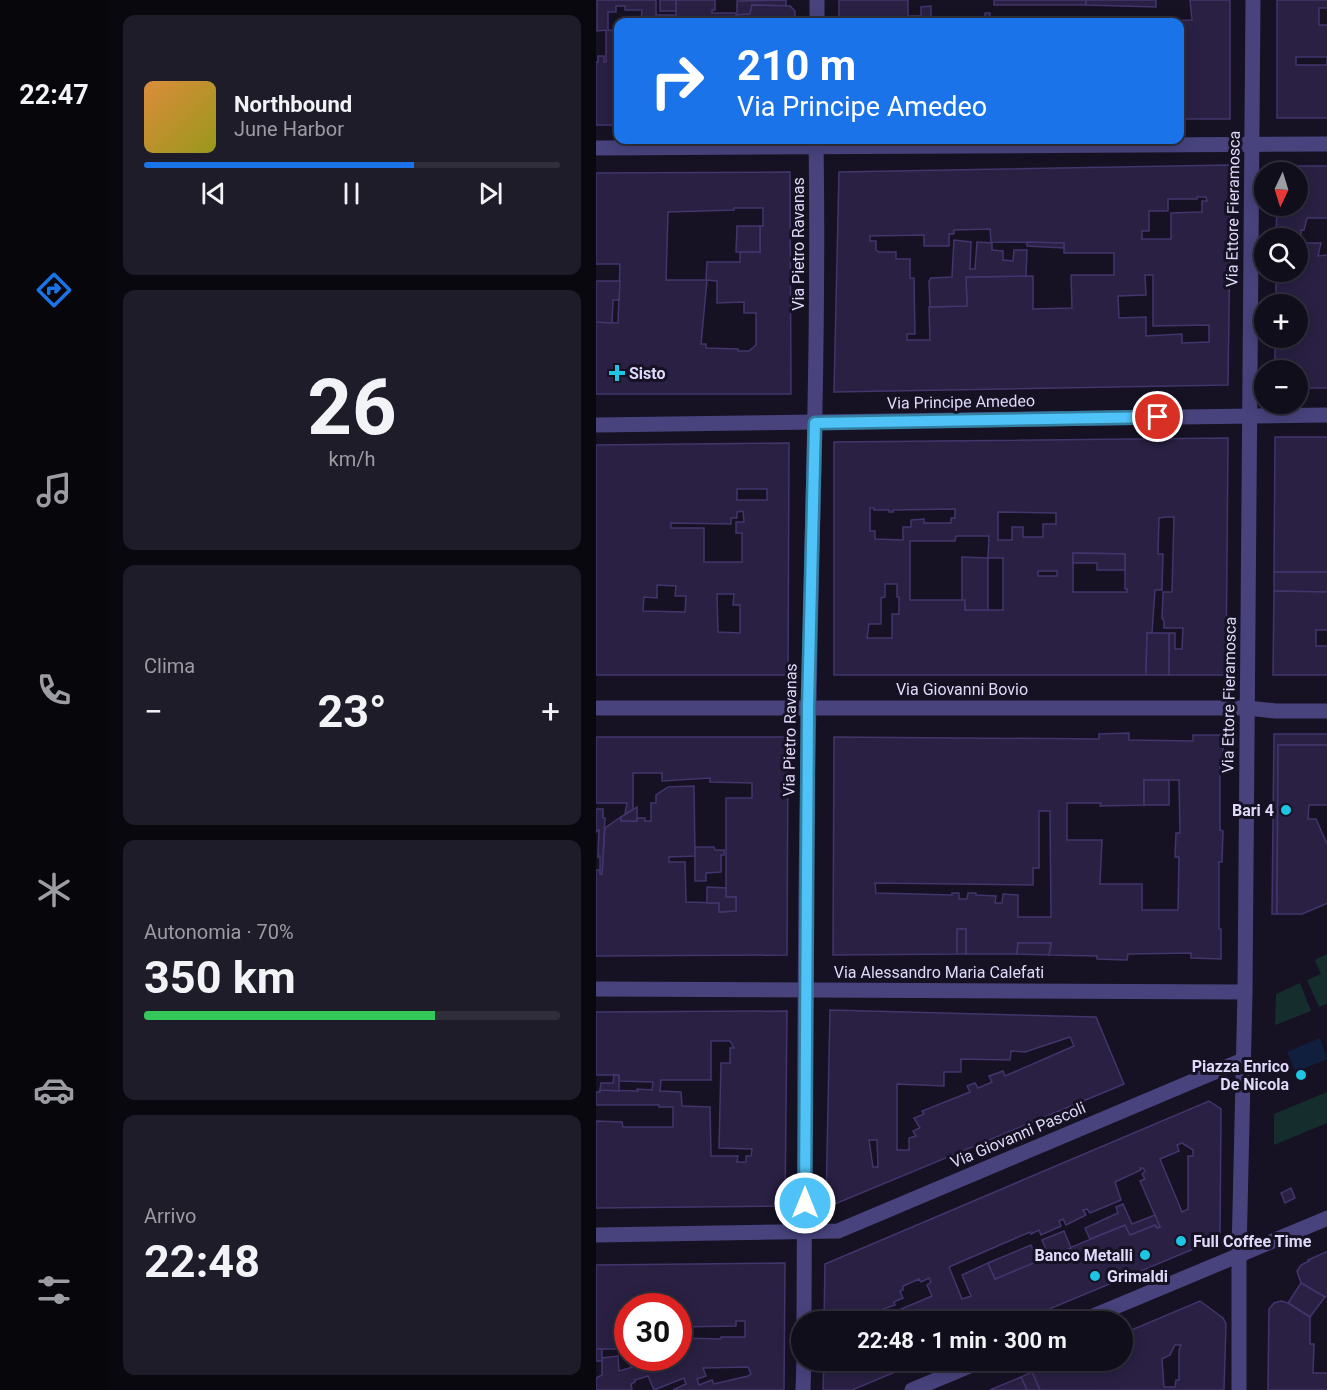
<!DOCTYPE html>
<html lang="it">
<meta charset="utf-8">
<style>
body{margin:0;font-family:Roboto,sans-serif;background:#1e1c28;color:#f1f3f6;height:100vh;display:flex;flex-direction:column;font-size:22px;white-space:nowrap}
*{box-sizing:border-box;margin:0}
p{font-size:20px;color:#9c9ca3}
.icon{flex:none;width:33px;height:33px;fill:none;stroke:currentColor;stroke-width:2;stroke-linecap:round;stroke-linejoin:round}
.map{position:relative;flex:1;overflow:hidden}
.details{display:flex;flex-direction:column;gap:15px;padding:15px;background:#09080f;width:488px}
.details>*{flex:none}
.hud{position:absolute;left:18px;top:18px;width:570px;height:126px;border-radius:12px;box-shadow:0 3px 15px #0003,0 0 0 2px #302e3a;background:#1a73e8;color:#fff;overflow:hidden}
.needle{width:39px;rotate:184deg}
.buttons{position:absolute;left:658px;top:162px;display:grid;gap:12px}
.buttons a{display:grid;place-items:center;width:54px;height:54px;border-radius:50%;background:#100e1b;box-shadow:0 3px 15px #0003,0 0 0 2px #302e3a;font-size:30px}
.speed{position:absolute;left:18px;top:1293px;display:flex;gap:12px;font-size:30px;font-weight:700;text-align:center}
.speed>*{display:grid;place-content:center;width:78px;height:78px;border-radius:50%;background:#100e1b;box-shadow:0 3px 15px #0003,0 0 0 2px #302e3a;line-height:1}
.speed .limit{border:9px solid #d22;background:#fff;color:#111}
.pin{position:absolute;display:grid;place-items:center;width:51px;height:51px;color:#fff;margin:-26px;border:3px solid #fff;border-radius:50%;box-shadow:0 2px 6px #0007}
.me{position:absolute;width:66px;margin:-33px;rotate:0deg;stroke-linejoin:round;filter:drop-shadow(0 0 4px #0008)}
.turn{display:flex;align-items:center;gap:21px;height:126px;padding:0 24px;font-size:27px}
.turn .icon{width:78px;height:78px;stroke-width:2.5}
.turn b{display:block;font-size:42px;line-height:51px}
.big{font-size:45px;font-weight:700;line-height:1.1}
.details .widget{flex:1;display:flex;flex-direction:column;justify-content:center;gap:9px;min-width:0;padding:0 21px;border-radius:12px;background:#1e1c28}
.details .dial{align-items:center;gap:0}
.dial b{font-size:78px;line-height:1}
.song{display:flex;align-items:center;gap:18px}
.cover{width:72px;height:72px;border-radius:9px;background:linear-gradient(135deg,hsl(30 70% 55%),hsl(60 70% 35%))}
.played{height:6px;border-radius:3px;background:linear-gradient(90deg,#1a73e8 65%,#302e3a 65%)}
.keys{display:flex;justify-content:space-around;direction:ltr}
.heat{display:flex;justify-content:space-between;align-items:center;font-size:33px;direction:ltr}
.charge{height:9px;border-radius:4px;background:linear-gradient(90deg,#34c759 70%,#302e3a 0)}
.trip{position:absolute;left:195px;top:1311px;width:342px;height:60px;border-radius:30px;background:#100e1b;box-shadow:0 3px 15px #0003,0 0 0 2px #302e3a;font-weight:700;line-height:60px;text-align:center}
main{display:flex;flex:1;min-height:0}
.menu{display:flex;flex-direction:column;width:108px;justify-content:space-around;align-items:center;background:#06060b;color:#9c9ca3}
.menu .icon{width:42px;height:42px}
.menu .selected{color:#1a73e8}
.menu b{font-size:27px;color:#f1f3f6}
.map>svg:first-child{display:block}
.green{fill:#162d2d}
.water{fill:#111f3e}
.building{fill:#292043;stroke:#43356c;stroke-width:1.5;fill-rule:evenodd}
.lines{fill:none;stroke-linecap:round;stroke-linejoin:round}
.minor{stroke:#48437d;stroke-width:15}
.route-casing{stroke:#337fa1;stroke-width:15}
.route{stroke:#4fc3f7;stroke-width:10}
.poi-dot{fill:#1dc5e3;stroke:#161224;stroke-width:2}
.labels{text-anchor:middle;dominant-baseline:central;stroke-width:6;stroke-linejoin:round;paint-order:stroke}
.street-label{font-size:16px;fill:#dfdafa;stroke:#161224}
.poi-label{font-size:16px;font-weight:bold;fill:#dfdafa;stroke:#161224;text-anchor:start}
</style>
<main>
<nav class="menu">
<b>22:47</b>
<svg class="icon selected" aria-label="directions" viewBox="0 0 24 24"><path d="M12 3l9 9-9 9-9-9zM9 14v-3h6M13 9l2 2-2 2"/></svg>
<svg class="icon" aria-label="music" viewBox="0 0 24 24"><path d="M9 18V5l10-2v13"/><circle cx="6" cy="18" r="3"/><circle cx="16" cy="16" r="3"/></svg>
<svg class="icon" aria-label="phone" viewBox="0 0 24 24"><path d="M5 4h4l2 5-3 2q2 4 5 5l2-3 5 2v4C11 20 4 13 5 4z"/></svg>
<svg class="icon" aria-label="climate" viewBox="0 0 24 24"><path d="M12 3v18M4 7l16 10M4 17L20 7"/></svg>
<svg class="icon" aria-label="car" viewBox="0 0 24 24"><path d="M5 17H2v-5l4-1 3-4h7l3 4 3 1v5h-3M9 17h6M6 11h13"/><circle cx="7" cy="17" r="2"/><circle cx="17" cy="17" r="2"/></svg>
<svg class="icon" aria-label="filters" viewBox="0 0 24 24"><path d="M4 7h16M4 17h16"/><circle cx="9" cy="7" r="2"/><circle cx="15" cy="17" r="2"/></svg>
</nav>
<section class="details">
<div class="widget">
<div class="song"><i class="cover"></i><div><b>Northbound</b><p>June Harbor</p></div></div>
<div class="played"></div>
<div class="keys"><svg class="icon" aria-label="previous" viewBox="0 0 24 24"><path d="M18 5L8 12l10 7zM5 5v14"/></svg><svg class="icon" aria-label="pause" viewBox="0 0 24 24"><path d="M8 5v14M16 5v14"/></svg><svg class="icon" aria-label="next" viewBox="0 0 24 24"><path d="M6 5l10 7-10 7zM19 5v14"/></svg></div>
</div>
<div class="widget dial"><b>26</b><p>km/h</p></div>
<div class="widget"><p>Clima</p>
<div class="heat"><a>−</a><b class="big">23°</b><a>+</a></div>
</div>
<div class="widget"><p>Autonomia · 70%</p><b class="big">350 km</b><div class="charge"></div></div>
<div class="widget"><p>Arrivo</p><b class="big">22:48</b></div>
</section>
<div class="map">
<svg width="732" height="1390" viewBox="0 0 732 1390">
<rect width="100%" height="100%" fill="#161224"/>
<g class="green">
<polygon points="731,954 731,1004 723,1007 711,980 725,974 719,960"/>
<polygon points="704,983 715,1011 679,1025 680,994"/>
<polygon points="731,1092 731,1123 678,1145 678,1114"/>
</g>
<polygon class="water" points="724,1038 731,1059 700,1072 691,1052"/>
<g class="building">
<polygon points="1,0 60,0 60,15 80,15 80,0 119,0 119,10 116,10 116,13 141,13 141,1 190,0 190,6 156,5 154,14 140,15 140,22 45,22 46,10 29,10 29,6 20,6 20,12 12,12 12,30 22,31 22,125 0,125 0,62 2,62 2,56 8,56 8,62 10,62 10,30 1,31"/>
<rect x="64" y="0" width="16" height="11"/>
<polygon points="243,0 312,0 312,16 325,16 325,7 335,6 335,22 243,22"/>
<rect x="398" y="0" width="92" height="5"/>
<polygon points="490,0 560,0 560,7 490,5"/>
<polygon points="594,0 634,0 634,119 584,119 584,22 389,22 389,13 394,13 394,19 545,18 546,22 596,20"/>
<path d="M 681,0 L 732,0 L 732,8 L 723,8 L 723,25 L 732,25 L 732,118 L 681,118 ZM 700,57 L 731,57 L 731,65 L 700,65 Z"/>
<polygon points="156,5 194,6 199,11 199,22 140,22 140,15 154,14"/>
<rect x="339" y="21" width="47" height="1"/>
<path d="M 635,165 L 632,385 L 238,392 L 243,172 ZM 601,197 L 610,197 L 611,201 L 606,201 L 606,212 L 575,213 L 575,239 L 546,239 L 546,231 L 553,231 L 553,211 L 572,211 L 572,199 L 601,199 ZM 394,229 L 395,242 L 468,243 L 468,253 L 518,253 L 518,275 L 475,275 L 476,308 L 437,309 L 437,276 L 370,277 L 371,306 L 333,307 L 334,340 L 311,340 L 311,334 L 319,334 L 318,278 L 314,278 L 314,259 L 300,259 L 300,252 L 283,252 L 280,250 L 280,241 L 274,241 L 274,236 L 328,235 L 328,246 L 353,246 L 353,234 L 358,234 L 358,230 ZM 549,275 L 557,275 L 557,326 L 613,325 L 613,342 L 586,343 L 586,334 L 550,336 L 550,317 L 523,318 L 522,296 L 550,295 Z"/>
<polygon points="681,166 732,166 732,218 711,218 708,230 705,230 705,243 725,243 722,256 732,255 732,388 702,388 702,370 679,370 679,338 702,338 702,304 680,304 680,272 702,272 702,238 680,238 681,206 702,206 702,172 681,172"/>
<path d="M 194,172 L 195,394 L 0,394 L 0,322 L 22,323 L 24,264 L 0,264 L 0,173 ZM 138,208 L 167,208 L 167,226 L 164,226 L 164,252 L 144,252 L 144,262 L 111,262 L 110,280 L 70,280 L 72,212 L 138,210 ZM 111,280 L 121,281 L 121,303 L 148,302 L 148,313 L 160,313 L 160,345 L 153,351 L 142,351 L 142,349 L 110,348 L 110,344 L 105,344 Z"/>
<polygon points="141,226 164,226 164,252 140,252"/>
<polygon points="358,240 375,242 374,269 379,269 381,242 396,243 396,250 407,251 407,260 417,261 418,250 431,250 430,276 370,277 371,306 334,307 333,281 335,278 356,277"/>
<polygon points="431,242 468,243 468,248 431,246"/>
<polygon points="0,281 24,281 23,300 17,300 16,323 0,322"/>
<polygon points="679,437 732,437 732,572 678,572"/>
<path d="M 632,438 L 630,675 L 573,675 L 573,633 L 579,633 L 579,649 L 586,649 L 587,628 L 568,628 L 568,621 L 566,618 L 567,592 L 576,592 L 578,517 L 570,517 L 563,518 L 562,554 L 567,554 L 566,590 L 559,590 L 556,633 L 551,633 L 550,675 L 238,675 L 238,442 ZM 274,508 L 278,508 L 278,510 L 293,510 L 293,512 L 297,512 L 297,510 L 359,509 L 359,518 L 355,518 L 355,523 L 328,523 L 328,519 L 315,520 L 315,527 L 307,527 L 307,540 L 279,539 L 279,531 L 274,531 ZM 402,512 L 460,513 L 460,524 L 447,524 L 447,537 L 427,537 L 427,527 L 416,527 L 416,540 L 402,540 ZM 360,536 L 393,536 L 392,558 L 407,558 L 407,610 L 369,610 L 369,600 L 314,600 L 314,541 L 359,541 ZM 477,553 L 529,554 L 529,589 L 531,589 L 531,592 L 477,592 ZM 442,571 L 461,571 L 461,576 L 442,576 ZM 289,584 L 301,584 L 301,597 L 303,597 L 303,614 L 296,614 L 296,638 L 271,638 L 273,624 L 285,624 L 285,598 L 289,597 Z"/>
<path d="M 193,443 L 192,675 L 0,675 L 0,445 ZM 141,489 L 171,489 L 171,500 L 141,500 ZM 147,511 L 148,522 L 140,522 L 140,533 L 146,533 L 146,562 L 108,562 L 108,528 L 75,528 L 75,523 L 135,524 L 135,518 L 141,518 L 141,512 ZM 61,585 L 80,586 L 79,596 L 90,596 L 89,612 L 47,611 L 48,597 L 61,598 ZM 121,594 L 138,594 L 137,605 L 144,605 L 144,633 L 122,632 Z"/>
<polygon points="477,553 529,554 529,570 501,570 501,563 477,563"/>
<polygon points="366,557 392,558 392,610 369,610 369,600 366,600"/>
<polygon points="678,572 732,572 732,592 678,591"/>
<polygon points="678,591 732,592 732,630 720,630 720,646 732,646 732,675 677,675"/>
<polygon points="551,633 573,633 573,675 550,675"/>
<path d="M 533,733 L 533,740 L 597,741 L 597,735 L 627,735 L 627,764 L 624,764 L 624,830 L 627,831 L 626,862 L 623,862 L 623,929 L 625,929 L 625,959 L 595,958 L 595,953 L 532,954 L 531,960 L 501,959 L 501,956 L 453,955 L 455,943 L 422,943 L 421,954 L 370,954 L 370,929 L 361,929 L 361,954 L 237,955 L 238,737 L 503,739 L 503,734 ZM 548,780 L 583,780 L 584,833 L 580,833 L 579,857 L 583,857 L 582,910 L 546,910 L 546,884 L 504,884 L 506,840 L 471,840 L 471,803 L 505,803 L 504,806 L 548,805 ZM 443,811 L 454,811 L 455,917 L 422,917 L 422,895 L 407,894 L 406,903 L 399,903 L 400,896 L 380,895 L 380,893 L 372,893 L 371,899 L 363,899 L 363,893 L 356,893 L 356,895 L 280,893 L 279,883 L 437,885 L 437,868 L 443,868 Z"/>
<polygon points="678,734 732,734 732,745 682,745 681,914 676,914"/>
<polygon points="0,737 192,737 191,955 0,956 0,870 4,870 4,874 6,874 9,828 25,817 25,821 41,821 41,818 49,818 49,821 55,821 55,803 60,803 60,795 72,787 98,786 99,856 73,857 73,862 89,862 90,902 123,903 123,912 140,911 140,897 130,897 130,798 156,798 156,783 114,782 114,778 66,781 66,773 37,773 37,810 29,814 31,803 0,803"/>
<polygon points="682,745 732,745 732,805 713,805 712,819 720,819 732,846 732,903 706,914 681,914"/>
<rect x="548" y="780" width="25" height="25"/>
<polygon points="41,807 41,821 25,821 25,817"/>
<polygon points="0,809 7,809 7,818 9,818 6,874 4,874 4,856 2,857 3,830 0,832"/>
<polygon points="99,847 118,847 119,850 128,850 128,855 125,855 125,872 110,873 110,881 99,881"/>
<polygon points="111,887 130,888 130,897 140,897 140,911 123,912 123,903 111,903"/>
<rect x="361" y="929" width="9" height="25"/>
<polygon points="422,943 455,943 453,955 421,954"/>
<path d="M 234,1010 L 500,1017 L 528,1084 L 234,1206 L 230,1205 ZM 474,1037 L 478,1046 L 409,1076 L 407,1071 L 393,1076 L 396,1082 L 382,1088 L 379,1083 L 371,1086 L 374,1092 L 326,1111 L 328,1114 L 318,1118 L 324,1128 L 317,1131 L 320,1136 L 313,1138 L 313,1150 L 301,1150 L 301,1084 L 348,1086 L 348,1072 L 365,1072 L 365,1059 L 414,1060 L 415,1051 L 429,1052 ZM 273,1140 L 281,1140 L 282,1167 L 277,1167 Z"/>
<path d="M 191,1011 L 189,1206 L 0,1208 L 0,1121 L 26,1122 L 27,1127 L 77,1127 L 77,1107 L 63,1107 L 63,1105 L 0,1105 L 0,1092 L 4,1092 L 4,1090 L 42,1091 L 41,1089 L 56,1090 L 57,1082 L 23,1081 L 23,1075 L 0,1075 L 0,1012 ZM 115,1041 L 134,1041 L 138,1048 L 134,1048 L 134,1063 L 125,1063 L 123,1148 L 156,1149 L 155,1156 L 150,1156 L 150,1162 L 141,1162 L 142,1156 L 115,1156 L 114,1107 L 86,1106 L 85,1092 L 64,1091 L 65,1080 L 115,1080 Z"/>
<polygon points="18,1075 23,1075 23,1091 4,1090 5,1083 17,1083"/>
<path d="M 613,1101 L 625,1109 L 624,1238 L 422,1322 L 281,1322 L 292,1317 L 291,1315 L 336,1296 L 331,1285 L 335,1282 L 333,1278 L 325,1282 L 323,1279 L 307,1286 L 307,1290 L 304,1291 L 307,1298 L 298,1302 L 299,1305 L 267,1316 L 270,1321 L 278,1317 L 279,1322 L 228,1322 L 229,1264 ZM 586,1143 L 597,1150 L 597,1156 L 592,1156 L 592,1209 L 586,1212 L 564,1159 L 583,1151 L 581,1145 ZM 544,1168 L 547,1168 L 549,1171 L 546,1174 L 549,1179 L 544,1181 L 564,1227 L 561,1228 L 559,1225 L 534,1235 L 529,1225 L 399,1279 L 392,1263 L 366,1275 L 375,1296 L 366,1299 L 353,1267 L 434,1232 L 435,1234 L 443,1230 L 445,1235 L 465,1226 L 463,1221 L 467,1219 L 470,1225 L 490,1215 L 487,1210 L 491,1209 L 494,1213 L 525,1200 L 519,1182 L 545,1170 Z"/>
<polygon points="695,1188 699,1198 689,1203 685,1193"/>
<polygon points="527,1204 536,1224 559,1215 564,1227 561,1228 559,1225 534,1235 529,1225 494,1239 489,1228 522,1213 520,1207"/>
<polygon points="468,1231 475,1248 453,1257 446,1240"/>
<polygon points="435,1245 442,1261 399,1279 392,1263"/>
<polygon points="732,1251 732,1295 729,1297 705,1283 701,1271 705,1265 713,1261 712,1260"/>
<path d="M 189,1263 L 188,1390 L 77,1390 L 90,1384 L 88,1378 L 58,1390 L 52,1376 L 39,1380 L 39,1382 L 35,1384 L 36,1390 L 0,1390 L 0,1378 L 6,1375 L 6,1358 L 22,1356 L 23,1371 L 68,1358 L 82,1358 L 86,1338 L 125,1339 L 125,1337 L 149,1337 L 149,1321 L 140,1321 L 140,1326 L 82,1327 L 82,1306 L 32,1306 L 32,1349 L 0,1349 L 0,1265 ZM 152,1367 L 155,1374 L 152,1376 L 118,1384 L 116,1380 L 103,1385 L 101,1379 L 110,1376 L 107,1368 Z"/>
<polygon points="705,1283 729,1297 714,1317 692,1303"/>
<path d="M 604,1301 L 627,1318 L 630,1324 L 628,1390 L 444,1390 L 436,1372 L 463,1360 L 526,1360 L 526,1334 ZM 579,1345 L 585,1345 L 583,1350 L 583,1380 L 580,1380 L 579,1387 L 568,1387 L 566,1359 L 574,1355 Z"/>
<polygon points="685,1301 692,1303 714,1317 714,1344 718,1344 717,1373 732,1373 732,1390 672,1390 673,1309 678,1303"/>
<rect x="0" y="1349" width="6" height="12"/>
<polygon points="32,1358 63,1358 35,1367"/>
<polygon points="228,1360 328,1360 256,1390 227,1390"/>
<polygon points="436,1372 444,1390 431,1390 425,1377"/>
<polygon points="425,1377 431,1390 394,1390"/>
</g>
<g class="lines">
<g class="minor">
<polyline points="221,22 221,0"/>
<polyline points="0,148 732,144"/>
<polyline points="0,425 732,415"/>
<polyline points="0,708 651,708 680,711 732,711"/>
<polyline points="0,989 649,992"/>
<polyline points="0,1235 242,1231 647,1060"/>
<path d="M 208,1322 C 209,1116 208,910 213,704 C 216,516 223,328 220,140"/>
<polyline points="483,1322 732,1218"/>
<polyline points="207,1390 208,1360"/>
<polyline points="316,1390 388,1360"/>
<polyline points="643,1390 643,1254 649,992 657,0"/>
</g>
</g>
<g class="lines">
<defs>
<polyline id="route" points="209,1203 212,707 219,423 562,417"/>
</defs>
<use href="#route" class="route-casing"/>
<use href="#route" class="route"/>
</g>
<g class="poi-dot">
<path d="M18 364h6v6h6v6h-6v6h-6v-6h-6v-6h6z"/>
<circle cx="690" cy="810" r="6"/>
<circle cx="705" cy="1075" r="6"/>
<circle cx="585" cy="1241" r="6"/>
<circle cx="549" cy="1255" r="6"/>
<circle cx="499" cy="1276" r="6"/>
</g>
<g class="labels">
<g class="street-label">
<text transform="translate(637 209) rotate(-89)">Via Ettore Fieramosca</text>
<text transform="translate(202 244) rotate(-90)">Via Pietro Ravanas</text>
<text transform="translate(365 402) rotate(-1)">Via Principe Amedeo</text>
<text x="366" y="689">Via Giovanni Bovio</text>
<text transform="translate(633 695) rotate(-89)">Via Ettore Fieramosca</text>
<text transform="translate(194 730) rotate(-89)">Via Pietro Ravanas</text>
<text x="343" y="972">Via Alessandro Maria Calefati</text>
<text transform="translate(422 1135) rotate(-23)">Via Giovanni Pascoli</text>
</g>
<g class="poi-label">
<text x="33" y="373">Sisto</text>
<text x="678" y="810" text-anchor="end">Bari 4</text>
<text x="693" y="1066" text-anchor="end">Piazza Enrico<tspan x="693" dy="18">De Nicola</tspan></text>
<text x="597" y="1241">Full Coffee Time</text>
<text x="537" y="1255" text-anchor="end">Banco Metalli</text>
<text x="511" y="1276">Grimaldi</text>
</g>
</g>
</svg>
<div class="buttons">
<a><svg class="needle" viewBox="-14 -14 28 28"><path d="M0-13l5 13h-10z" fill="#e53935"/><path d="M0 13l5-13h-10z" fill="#9c9ca3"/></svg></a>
<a><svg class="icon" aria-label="search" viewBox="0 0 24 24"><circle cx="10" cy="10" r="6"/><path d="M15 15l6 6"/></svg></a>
<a>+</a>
<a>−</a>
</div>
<div class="speed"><div class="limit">30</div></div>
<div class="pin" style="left:562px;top:417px;background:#d93025"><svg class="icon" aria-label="arrive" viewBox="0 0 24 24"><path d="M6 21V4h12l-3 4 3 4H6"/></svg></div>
<svg class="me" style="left:209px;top:1203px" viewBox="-20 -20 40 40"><circle r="17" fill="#4fc3f7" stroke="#fff" stroke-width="3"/><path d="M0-11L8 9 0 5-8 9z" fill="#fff"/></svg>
<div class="trip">22:48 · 1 min · 300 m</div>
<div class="hud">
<div class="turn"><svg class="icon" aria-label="right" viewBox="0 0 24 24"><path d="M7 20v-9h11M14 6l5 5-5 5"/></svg><div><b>210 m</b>Via Principe Amedeo</div></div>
</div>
</div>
</main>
